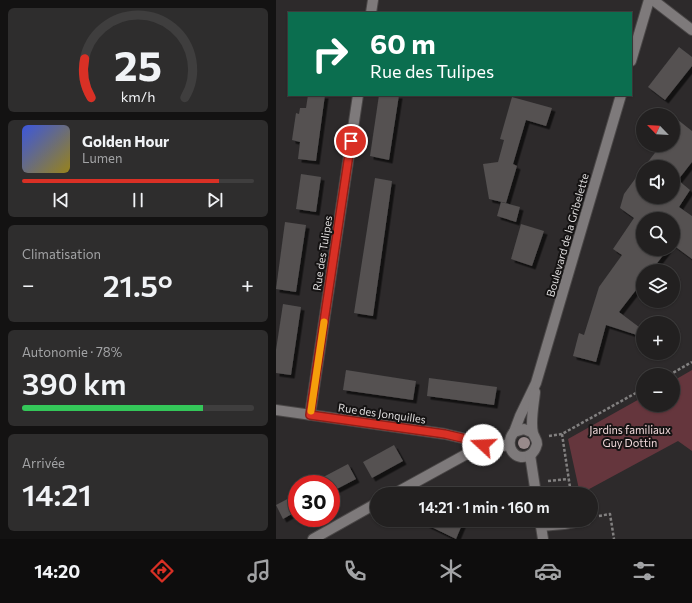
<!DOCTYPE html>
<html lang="fr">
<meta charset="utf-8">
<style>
body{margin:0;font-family:Commissioner,sans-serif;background:#2e2d2d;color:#f1f3f6;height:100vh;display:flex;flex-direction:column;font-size:15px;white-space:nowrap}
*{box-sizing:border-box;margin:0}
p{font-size:13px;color:#a2a3a5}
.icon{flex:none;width:22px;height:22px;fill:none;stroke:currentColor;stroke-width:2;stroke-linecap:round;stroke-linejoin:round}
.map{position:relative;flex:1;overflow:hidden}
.details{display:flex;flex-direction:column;gap:8px;padding:8px;background:#131212;width:276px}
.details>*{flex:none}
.top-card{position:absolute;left:12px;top:12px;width:344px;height:84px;border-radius:0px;box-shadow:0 1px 3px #0004,0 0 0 1px #3f3e3e;background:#0b6e4f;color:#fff;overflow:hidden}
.needle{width:26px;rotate:295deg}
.tools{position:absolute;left:360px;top:108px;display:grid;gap:8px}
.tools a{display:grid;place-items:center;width:44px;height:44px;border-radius:50%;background:#222020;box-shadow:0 1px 3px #0004,0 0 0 1px #3f3e3e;font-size:20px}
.speed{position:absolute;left:12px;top:475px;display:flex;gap:8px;font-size:20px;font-weight:700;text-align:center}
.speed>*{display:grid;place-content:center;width:52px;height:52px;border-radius:50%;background:#222020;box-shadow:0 1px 3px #0004,0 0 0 1px #3f3e3e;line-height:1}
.speed .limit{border:6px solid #d22;background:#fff;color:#111}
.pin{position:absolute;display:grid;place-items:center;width:34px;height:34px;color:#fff;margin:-17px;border:2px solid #fff;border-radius:50%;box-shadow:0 1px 4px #0007}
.me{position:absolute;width:44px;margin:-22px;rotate:290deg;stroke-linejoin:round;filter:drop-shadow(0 0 3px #0008)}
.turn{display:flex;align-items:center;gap:14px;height:84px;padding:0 16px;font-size:18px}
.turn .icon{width:52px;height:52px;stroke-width:2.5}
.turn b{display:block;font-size:28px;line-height:34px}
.big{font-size:30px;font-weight:600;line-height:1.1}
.details .tile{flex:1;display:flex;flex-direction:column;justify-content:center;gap:6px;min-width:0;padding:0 14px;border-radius:6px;background:#2e2d2d}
.details .dial{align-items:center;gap:0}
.dial svg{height:104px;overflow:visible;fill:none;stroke:#3f3e3e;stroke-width:7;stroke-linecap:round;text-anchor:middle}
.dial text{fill:#f1f3f6;stroke:none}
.song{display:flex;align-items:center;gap:12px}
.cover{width:48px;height:48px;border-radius:6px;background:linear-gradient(135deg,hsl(230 70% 55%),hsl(50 70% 35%))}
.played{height:4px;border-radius:2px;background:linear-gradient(90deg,#d93025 85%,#3f3e3e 85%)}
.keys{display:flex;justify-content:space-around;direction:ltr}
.heat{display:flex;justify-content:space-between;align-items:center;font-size:22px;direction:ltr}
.charge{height:6px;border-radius:3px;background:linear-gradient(90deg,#34c759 78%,#3f3e3e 0)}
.trip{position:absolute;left:94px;top:487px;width:228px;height:40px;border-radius:20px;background:#222020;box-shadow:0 1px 3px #0004,0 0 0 1px #3f3e3e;font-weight:600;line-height:40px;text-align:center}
.menu{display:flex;height:64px;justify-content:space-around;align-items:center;background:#0e0d0d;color:#a2a3a5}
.menu .icon{width:28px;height:28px}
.menu .active{color:#d93025}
.menu b{font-size:18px;color:#f1f3f6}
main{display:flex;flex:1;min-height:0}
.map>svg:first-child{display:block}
.green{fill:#65363d}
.building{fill:#545151;filter:url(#shadow)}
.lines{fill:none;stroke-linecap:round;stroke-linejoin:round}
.service-casing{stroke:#4a4747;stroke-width:12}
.minor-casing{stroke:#4a4747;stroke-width:12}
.secondary-casing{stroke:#4a4747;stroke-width:12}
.path{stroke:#828080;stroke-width:2.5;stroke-dasharray:3 2;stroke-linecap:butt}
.service{stroke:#7e7a7b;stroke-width:10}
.minor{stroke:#7e7a7b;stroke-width:10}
.secondary{stroke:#7e7a7b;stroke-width:10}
.tree{fill:#988a8b}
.route-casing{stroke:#8d1f18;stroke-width:10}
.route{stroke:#d93025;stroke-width:7}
.slow{stroke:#f59e0b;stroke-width:7}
.labels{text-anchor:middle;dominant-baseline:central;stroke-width:4;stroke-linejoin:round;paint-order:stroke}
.street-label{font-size:11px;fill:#dedcdc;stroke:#151313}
.park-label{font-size:11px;fill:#f0d8da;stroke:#151313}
</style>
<main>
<section class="details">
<div class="tile dial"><svg viewBox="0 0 100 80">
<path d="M14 69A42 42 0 1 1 86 69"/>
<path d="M14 69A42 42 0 0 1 9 39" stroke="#d93025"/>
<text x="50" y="56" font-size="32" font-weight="700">25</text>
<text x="50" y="72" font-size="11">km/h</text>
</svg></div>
<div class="tile">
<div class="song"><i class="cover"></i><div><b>Golden Hour</b><p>Lumen</p></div></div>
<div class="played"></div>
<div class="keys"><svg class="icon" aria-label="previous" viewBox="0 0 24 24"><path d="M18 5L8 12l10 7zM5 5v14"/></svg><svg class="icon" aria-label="pause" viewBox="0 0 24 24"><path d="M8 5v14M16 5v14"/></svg><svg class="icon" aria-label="next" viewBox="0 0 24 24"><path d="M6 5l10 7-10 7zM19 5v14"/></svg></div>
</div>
<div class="tile"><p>Climatisation</p>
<div class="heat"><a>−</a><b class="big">21.5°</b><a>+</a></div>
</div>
<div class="tile"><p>Autonomie · 78%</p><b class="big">390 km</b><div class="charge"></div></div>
<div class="tile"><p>Arrivée</p><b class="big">14:21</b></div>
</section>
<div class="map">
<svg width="416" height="539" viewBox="0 0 416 539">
<defs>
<filter id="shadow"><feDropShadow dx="3.5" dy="3.5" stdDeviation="0" flood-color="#0009"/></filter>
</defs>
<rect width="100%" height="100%" fill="#2d2a2b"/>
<polygon class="green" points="416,370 416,451 402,441 304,494 292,439 367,397 367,405 397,405 397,381"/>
<g class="building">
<polygon points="403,47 416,57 416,66 389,100 372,87"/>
<polygon points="32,95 49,95 40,161 22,159 24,142 16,140 20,113 23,114 24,108 30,108"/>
<polygon points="103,95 123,95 113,160 94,156"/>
<polygon points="236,97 276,108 270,126 250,120 237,164 241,166 230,203 213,199 207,164 222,162 228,140 224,139"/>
<polygon points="397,116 416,131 416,162 402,180 414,190 403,207 416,216 416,259 397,245 397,219 367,219 367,249 392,249 375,271 367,271 367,281 343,312 367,330 367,337 330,325 320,362 297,356 303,333 308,335 323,287 346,255 337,249 358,218 344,208 348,194 367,168 367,197 397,197 397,167 368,167 385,145 397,145"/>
<polygon points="25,174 45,177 40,212 20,209"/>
<polygon points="99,178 116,181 97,316 78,313"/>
<polygon points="225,202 244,207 240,222 221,216"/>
<polygon points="9,222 30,225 20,292 0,289"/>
<polygon points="245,224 268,231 256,266 235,259"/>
<polygon points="7,304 25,307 15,375 0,373 0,350"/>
<polygon points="70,370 140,381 137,400 67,390"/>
<polygon points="153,378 221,387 218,405 151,396"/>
<polygon points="118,445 127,461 96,478 87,462"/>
<polygon points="72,464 80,479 55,492 55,484 34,484"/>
<polygon points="21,494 21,511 7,519 0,505"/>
<polygon points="141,520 188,520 180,539"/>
</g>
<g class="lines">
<defs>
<polyline id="service" points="265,526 288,524 310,520"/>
<g id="minor">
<polyline points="377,0 416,30"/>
<polyline points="95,13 97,0"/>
<polyline points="0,410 169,434 186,438 207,445"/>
<polyline points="34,415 82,95"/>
<polyline points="118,494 207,445 228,446 233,443"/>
<polyline points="37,539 101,503"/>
</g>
<g id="secondary">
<polyline points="355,61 373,0"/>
<polyline points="238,432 244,416 260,383 345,95"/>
<path d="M 257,433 L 248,429 L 238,432 C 227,445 239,463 254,455 C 257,453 260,448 261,444 C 261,439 258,437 257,433 C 254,422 258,403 259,392"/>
<polyline points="254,455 260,494"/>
<polyline points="264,520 267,539"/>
</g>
</defs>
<use href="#service" class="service-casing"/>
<use href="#minor" class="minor-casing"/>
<use href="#secondary" class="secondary-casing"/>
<g class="path">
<polyline points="393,375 416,362"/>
<polyline points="286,434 295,494"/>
<polyline points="273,436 286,434 367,389"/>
<polyline points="272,481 292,479"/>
<polyline points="323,516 334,514 338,539"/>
</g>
<use href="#service" class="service"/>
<use href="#minor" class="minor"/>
<use href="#secondary" class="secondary"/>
</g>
<circle class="tree" cx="248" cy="443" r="6"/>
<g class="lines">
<defs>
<polyline id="route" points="75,141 34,415 169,434 186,438 207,445"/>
</defs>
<use href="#route" class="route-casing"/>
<use href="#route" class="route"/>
<polyline class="slow" points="35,411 48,322"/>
</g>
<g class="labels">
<g class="street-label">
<text transform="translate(291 235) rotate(-74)">Boulevard de la Gribelette</text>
<text transform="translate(46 253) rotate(-81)">Rue des Tulipes</text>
<text transform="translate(106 413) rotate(8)">Rue des Jonquilles</text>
</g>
<g class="park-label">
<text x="354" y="429">Jardins familiaux<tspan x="354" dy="13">Guy Dottin</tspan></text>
</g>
</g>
</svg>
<div class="tools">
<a><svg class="needle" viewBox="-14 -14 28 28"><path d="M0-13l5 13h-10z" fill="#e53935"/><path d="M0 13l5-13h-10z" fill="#a2a3a5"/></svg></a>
<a><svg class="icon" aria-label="sound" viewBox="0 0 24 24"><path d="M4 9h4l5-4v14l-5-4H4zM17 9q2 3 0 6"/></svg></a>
<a><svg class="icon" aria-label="search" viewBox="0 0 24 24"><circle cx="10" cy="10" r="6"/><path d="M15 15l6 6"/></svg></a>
<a><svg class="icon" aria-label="layers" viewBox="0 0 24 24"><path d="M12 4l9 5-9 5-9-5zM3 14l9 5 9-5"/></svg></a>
<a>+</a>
<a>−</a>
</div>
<div class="speed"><div class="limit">30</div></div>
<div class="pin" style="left:75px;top:141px;background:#d93025"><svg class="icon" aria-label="arrive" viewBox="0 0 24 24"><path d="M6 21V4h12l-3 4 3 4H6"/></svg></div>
<svg class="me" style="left:207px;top:445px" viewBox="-20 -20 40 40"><circle r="19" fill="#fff"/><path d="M0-13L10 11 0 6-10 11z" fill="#d93025"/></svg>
<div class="trip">14:21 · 1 min · 160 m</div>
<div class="top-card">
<div class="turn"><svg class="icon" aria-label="right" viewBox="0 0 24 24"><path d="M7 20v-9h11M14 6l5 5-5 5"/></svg><div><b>60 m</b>Rue des Tulipes</div></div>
</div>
</div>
</main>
<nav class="menu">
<b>14:20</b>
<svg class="icon active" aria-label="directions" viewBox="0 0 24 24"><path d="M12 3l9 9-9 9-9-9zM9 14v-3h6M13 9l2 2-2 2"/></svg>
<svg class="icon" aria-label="music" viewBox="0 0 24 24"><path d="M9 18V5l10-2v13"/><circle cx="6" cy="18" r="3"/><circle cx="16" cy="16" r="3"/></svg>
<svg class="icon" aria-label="phone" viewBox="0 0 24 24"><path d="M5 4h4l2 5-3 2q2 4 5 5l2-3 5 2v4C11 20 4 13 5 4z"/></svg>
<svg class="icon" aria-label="climate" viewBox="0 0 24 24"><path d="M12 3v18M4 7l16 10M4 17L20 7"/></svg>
<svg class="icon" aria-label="car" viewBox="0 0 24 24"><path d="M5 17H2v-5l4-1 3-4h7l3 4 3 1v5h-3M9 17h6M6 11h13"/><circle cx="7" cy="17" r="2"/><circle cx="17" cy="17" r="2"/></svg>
<svg class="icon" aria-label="filters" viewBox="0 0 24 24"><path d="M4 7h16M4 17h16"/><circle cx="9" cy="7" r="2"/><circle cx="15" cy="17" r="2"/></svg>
</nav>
